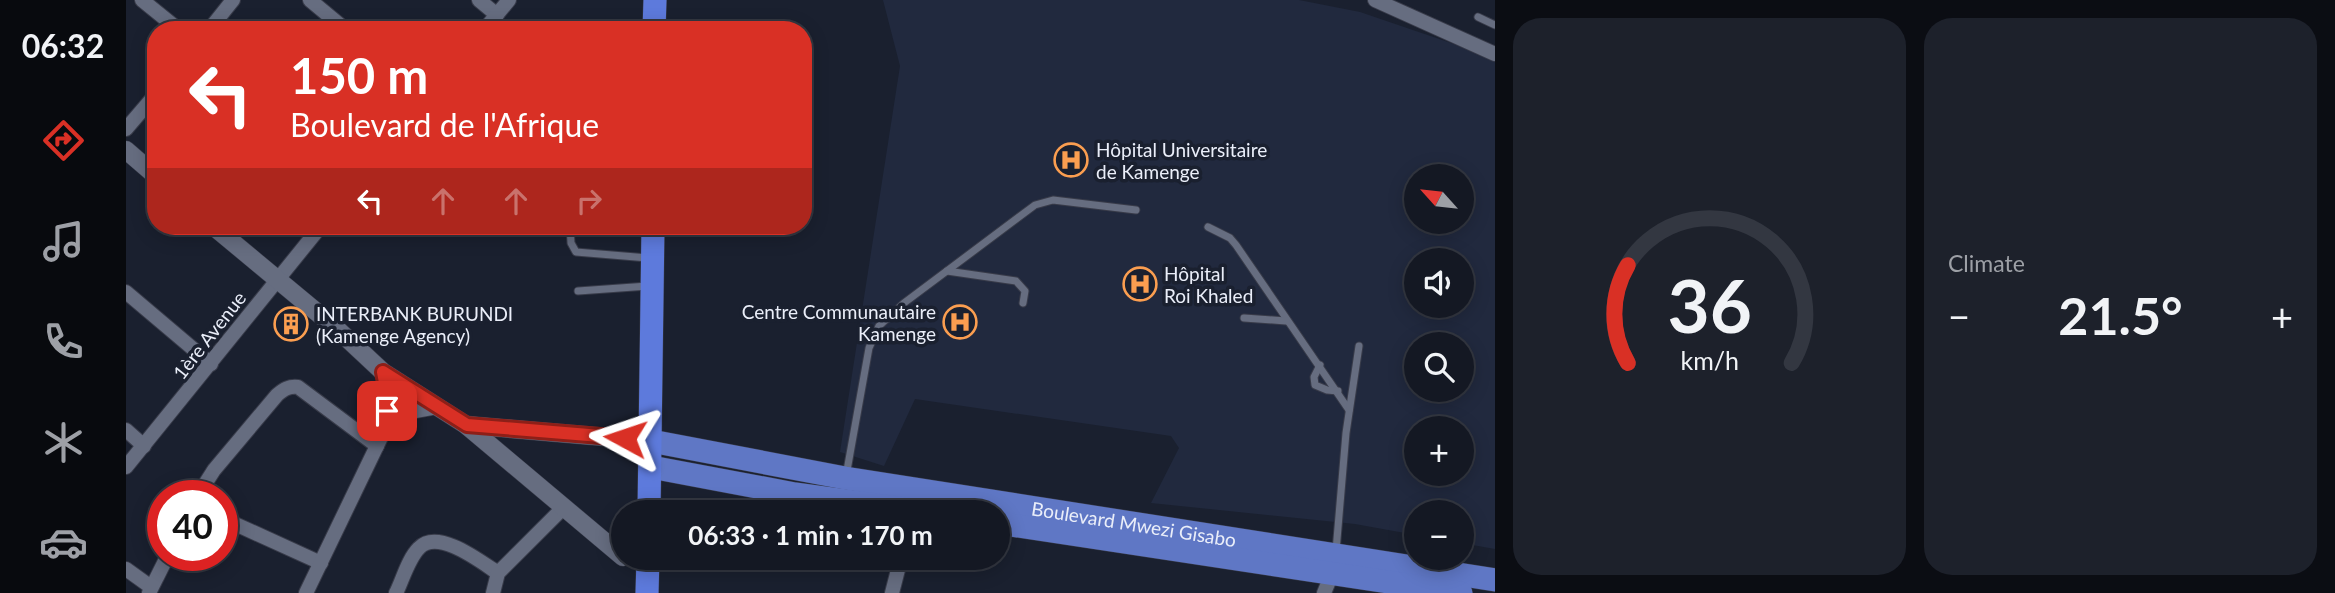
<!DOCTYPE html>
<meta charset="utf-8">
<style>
body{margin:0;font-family:Lato,sans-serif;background:#1d212b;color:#f1f3f6;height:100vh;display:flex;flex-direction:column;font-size:26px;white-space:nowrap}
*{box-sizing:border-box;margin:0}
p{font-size:23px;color:#9da0a6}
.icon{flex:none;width:38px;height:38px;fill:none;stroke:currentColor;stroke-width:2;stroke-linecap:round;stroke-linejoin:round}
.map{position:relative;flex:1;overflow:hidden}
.panel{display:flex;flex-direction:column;gap:18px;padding:18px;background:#0b0d13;width:840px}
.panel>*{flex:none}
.banner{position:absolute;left:21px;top:21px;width:665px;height:214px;border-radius:28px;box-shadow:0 4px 18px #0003,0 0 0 2px #333741;background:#d93025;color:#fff;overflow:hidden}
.needle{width:46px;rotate:297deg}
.fabs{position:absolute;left:1278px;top:164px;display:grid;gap:14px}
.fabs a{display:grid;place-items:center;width:70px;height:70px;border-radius:50%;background:#141823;box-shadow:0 4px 18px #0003,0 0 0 2px #333741;font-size:35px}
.speed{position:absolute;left:21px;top:480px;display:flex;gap:14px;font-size:35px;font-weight:700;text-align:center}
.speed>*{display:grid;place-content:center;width:91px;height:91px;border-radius:50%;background:#141823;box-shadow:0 4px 18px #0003,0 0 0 2px #333741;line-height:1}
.speed .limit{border:10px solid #d22;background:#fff;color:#111}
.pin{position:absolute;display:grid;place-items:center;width:60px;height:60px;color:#fff;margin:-30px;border-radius:14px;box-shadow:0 4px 10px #0006}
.me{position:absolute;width:77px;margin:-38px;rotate:275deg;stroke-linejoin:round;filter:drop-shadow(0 0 5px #0008)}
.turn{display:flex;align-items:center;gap:24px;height:147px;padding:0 28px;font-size:32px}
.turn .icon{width:91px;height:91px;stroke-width:2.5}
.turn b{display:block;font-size:49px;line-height:60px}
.lanes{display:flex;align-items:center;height:66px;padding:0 28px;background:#0003;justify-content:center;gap:35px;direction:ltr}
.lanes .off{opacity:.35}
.big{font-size:52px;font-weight:700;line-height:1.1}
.panel .card{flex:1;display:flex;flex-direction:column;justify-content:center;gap:10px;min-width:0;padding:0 24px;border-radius:28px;background:#1d212b}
.panel .dial{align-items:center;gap:0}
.dial svg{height:182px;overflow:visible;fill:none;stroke:#333741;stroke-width:7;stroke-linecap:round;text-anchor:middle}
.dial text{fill:#f1f3f6;stroke:none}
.heat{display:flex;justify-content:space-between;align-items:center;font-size:38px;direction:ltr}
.panel .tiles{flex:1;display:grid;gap:18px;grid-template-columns:repeat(2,1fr)}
.trip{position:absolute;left:485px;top:500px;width:399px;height:70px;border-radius:35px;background:#141823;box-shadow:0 4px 18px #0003,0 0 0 2px #333741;font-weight:700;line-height:70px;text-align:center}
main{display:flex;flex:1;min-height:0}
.dock{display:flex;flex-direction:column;width:126px;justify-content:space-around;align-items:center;background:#080a0e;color:#9da0a6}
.dock .icon{width:49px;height:49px}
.dock .selected{color:#d93025}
.dock b{font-size:32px;color:#f1f3f6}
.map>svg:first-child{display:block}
.built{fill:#21293e;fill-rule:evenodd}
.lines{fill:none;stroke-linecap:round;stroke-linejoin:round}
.service-casing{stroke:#383b49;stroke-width:9}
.minor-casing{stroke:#383b49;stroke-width:16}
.tertiary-casing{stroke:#383b49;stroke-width:19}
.primary-casing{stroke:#383b49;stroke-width:24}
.trunk-casing{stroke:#383b49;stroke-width:24}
.service{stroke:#666d80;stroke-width:7}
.minor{stroke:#666d80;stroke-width:14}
.tertiary{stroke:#666d80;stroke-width:18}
.primary{stroke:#5f77c5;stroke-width:23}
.trunk{stroke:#5d7adc;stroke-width:23}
.route-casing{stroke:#8d1f18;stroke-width:18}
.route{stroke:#d93025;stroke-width:12}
.labels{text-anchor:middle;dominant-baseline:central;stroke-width:7;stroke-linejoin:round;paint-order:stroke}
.poi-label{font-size:19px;fill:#eaeef9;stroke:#1a202f;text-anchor:start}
.street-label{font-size:19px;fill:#eaeef9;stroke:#1a202f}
</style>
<main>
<nav class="dock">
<b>06:32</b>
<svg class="icon selected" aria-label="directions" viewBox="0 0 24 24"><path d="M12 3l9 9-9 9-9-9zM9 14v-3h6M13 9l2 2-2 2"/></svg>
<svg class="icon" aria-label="music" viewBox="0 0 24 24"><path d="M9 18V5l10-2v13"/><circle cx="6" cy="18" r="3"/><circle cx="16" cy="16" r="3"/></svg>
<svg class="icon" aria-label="phone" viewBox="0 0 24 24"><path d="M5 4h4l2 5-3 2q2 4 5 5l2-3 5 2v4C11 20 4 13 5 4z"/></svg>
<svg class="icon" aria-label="climate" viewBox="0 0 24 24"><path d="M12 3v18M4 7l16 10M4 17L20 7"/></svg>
<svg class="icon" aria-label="car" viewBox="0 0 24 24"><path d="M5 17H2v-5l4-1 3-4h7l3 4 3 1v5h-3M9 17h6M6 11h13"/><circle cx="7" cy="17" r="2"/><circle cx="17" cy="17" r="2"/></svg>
</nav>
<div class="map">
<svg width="1369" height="593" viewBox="0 0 1369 593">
<rect width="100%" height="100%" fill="#1a202f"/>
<path class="built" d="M 757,0 L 1173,0 L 1234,12 L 1369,58 L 1369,549 L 1335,543 L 1335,513 L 1290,513 L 1290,535 L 1229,524 L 1025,503 L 1053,448 L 1045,436 L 789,399 L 758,466 L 714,452 L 774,66 ZM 1290,177 L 1335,177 L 1335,222 L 1290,222 ZM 1290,261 L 1335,261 L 1335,306 L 1290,306 ZM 1290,345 L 1335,345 L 1335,390 L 1290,390 ZM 1290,429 L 1335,429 L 1335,474 L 1290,474 Z"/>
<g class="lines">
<defs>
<g id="service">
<polyline points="1352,17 1369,25"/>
<polyline points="444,226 445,243 450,252 522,258"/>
<polyline points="1082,227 1104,238 1110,245 1223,410"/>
<polyline points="821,271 890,281 899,291 897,303"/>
<polyline points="452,291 522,286"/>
<polyline points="1118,318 1160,321"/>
<polyline points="1194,365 1188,377 1189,385 1201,390 1212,391"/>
<polyline points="720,476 743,348 753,326 778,303 909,205 927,200 1010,210"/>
<polyline points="1210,551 1220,433 1233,346"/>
</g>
<g id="minor">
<polyline points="16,0 53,30"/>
<polyline points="184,0 220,30"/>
<polyline points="353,0 371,15"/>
<polyline points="1249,0 1369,54"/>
<polyline points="83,30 107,0"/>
<polyline points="358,30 383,0"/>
<polyline points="0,129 30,94"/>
<polyline points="0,292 85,364"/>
<polyline points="260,427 284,412 311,407"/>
<polyline points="0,430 18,446"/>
<polyline points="0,467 195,226"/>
<path d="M 72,495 L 88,470 L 151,395 C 158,389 163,386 172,387 L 251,446"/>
<polyline points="96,518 195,563"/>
<polyline points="0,569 25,587"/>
<polyline points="23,593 42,555"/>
<polyline points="180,593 260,427 260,388 257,372"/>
<path d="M 270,593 C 277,579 282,559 293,548 C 312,528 355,562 372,573"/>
<polyline points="367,593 372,573 437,508"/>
<polyline points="766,593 775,558"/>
<polyline points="1198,593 1208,569"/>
</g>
<g id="tertiary">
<polyline points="0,150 30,176"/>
<polyline points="87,226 211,329 257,372 340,425 497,557"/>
<polyline points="340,425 525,441"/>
</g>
<g id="primary">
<path id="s1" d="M 525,441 L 719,478 L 1369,580"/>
<polyline points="525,467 669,494 808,513"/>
<polyline points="872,523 1335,593"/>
</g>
<g id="trunk">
<polyline points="528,30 529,0"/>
<polyline points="523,513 527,226"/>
<polyline points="521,593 522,558"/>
</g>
</defs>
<use href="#service" class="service-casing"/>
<use href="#minor" class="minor-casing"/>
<use href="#tertiary" class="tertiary-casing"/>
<use href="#primary" class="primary-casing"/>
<use href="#trunk" class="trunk-casing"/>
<use href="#service" class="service"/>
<use href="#minor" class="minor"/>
<use href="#tertiary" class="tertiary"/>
<use href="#primary" class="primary"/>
<use href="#trunk" class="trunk"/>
</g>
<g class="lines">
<defs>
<polyline id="route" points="261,411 260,388 257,372 341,425 499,438"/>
</defs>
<use href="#route" class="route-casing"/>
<use href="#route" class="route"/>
</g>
<defs>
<symbol id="hospital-ring" viewBox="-11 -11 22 22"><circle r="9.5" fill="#1a202f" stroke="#fb9e50" stroke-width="1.5"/><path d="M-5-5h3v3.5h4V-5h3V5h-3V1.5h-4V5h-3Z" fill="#fb9e50"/></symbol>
<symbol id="building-ring" viewBox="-11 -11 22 22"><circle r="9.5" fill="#1a202f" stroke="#fb9e50" stroke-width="1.5"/><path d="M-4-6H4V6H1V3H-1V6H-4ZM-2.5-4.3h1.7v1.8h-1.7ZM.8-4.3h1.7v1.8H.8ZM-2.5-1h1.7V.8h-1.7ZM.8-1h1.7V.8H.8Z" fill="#fb9e50"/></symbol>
</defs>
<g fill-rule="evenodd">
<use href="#hospital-ring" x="926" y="141" width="38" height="38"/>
<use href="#hospital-ring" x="995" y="265" width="38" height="38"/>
<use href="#hospital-ring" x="815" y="303" width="38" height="38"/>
<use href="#building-ring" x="146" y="305" width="38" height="38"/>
</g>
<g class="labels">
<g class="poi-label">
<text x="970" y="149">Hôpital Universitaire<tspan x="970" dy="22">de Kamenge</tspan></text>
<text x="1038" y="273">Hôpital<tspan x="1038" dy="22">Roi Khaled</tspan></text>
<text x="810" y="311" text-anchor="end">Centre Communautaire<tspan x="810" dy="22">Kamenge</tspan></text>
<text x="190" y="313">INTERBANK BURUNDI<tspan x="190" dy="22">(Kamenge Agency)</tspan></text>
</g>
<g class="street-label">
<text transform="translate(83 335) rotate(-52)">1ère Avenue</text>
<text stroke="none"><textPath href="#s1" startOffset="490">Boulevard Mwezi Gisabo</textPath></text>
</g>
</g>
</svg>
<div class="fabs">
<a><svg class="needle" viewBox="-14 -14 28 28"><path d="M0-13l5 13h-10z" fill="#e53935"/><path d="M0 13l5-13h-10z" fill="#9da0a6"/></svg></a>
<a><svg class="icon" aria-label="sound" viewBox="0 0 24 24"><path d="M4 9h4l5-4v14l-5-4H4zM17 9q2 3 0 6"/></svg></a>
<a><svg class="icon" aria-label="search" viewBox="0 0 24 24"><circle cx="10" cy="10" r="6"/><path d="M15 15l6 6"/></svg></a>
<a>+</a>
<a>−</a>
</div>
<div class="speed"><div class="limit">40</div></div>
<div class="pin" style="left:261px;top:411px;background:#d93025"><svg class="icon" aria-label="arrive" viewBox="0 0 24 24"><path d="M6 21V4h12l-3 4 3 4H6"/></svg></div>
<svg class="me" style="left:499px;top:438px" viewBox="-20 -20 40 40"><path d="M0-17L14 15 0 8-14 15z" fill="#d93025" stroke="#fff" stroke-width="4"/></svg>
<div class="trip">06:33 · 1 min · 170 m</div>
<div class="banner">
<div class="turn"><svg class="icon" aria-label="left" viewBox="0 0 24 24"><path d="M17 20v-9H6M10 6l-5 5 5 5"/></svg><div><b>150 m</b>Boulevard de l'Afrique</div></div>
<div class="lanes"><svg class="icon" aria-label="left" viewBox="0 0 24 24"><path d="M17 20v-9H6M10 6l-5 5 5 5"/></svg><svg class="icon off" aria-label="ahead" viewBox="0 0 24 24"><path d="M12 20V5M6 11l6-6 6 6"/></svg><svg class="icon off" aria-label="ahead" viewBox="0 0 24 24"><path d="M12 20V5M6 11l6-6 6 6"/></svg><svg class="icon off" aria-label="right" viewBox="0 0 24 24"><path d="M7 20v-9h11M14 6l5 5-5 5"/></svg></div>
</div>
</div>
<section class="panel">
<div class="tiles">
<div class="card dial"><svg viewBox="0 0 100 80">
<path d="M14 69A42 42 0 1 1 86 69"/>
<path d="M14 69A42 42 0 0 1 14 26" stroke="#d93025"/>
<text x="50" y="56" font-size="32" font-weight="700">36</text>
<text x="50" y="72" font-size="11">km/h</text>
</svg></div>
<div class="card"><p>Climate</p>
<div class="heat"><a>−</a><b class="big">21.5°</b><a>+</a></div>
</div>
</div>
</section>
</main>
